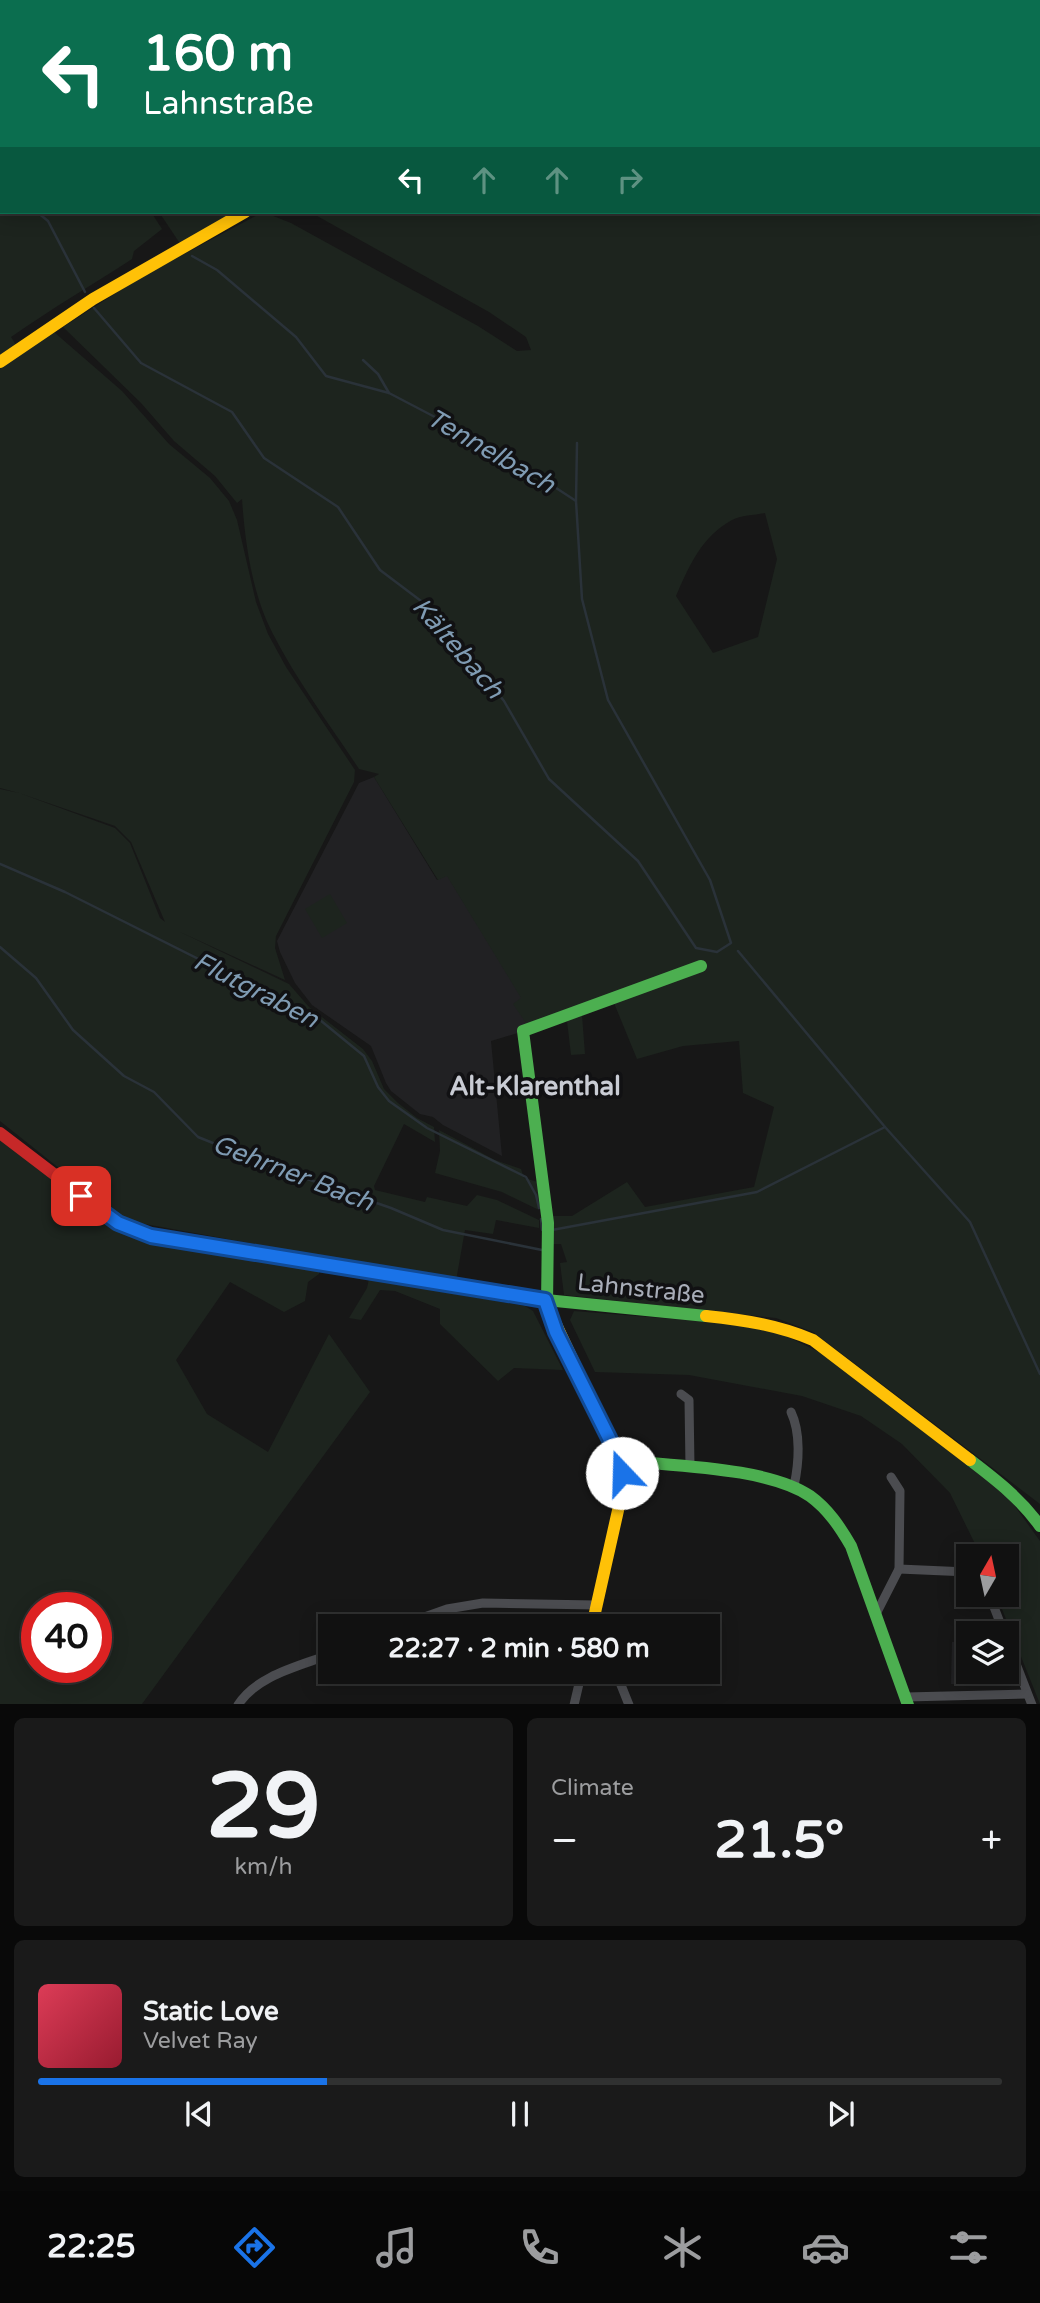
<!DOCTYPE html>
<meta charset="utf-8">
<style>
body{margin:0;font-family:"Varela Round",sans-serif;background:#1a1a1a;color:#f1f3f6;height:100vh;display:flex;flex-direction:column;font-size:26px;white-space:nowrap}
*{box-sizing:border-box;margin:0}
p{font-size:23px;color:#9c9d9f}
.icon{flex:none;width:38px;height:38px;fill:none;stroke:currentColor;stroke-width:2;stroke-linecap:round;stroke-linejoin:round}
.map{position:relative;height:1704px;overflow:hidden}
.side{display:flex;flex-direction:column;gap:14px;padding:14px;background:#090909;flex:1}
.side>*{flex:none}
.banner{position:absolute;left:0px;top:0px;width:1041px;height:214px;box-shadow:0 4px 18px #0003,0 0 0 2px #303131;background:#0b6e4f;color:#fff;overflow:hidden}
.needle{width:46px;rotate:9deg}
.buttons{position:absolute;left:956px;top:1544px;display:grid;gap:14px}
.buttons a{display:grid;place-items:center;width:63px;height:63px;border-radius:0px;background:#111;box-shadow:0 4px 18px #0003,0 0 0 2px #303131;font-size:35px}
.speed{position:absolute;left:21px;top:1592px;display:flex;gap:14px;font-size:35px;font-weight:700;text-align:center}
.speed>*{display:grid;place-content:center;width:91px;height:91px;border-radius:50%;background:#111;box-shadow:0 4px 18px #0003,0 0 0 2px #303131;line-height:1}
.speed .limit{border:10px solid #d22;background:#fff;color:#111}
.pin{position:absolute;display:grid;place-items:center;width:60px;height:60px;color:#fff;margin:-30px;border-radius:14px;box-shadow:0 4px 10px #0006}
.me{position:absolute;width:77px;margin:-38px;rotate:339deg;stroke-linejoin:round;filter:drop-shadow(0 0 5px #0008)}
.turn{display:flex;align-items:center;gap:24px;height:147px;padding:0 28px;font-size:32px}
.turn .icon{width:91px;height:91px;stroke-width:2.5}
.turn b{display:block;font-size:49px;line-height:60px}
.lanes{display:flex;align-items:center;height:66px;padding:0 28px;background:#0003;justify-content:center;gap:35px;direction:ltr}
.lanes .off{opacity:.35}
.big{font-size:52px;font-weight:800;line-height:1.1}
.side .card{flex:1;display:flex;flex-direction:column;justify-content:center;gap:10px;min-width:0;padding:0 24px;border-radius:10px;background:#1a1a1a}
.side .dial{align-items:center;gap:0}
.dial b{font-size:91px;line-height:1}
.song{display:flex;align-items:center;gap:21px}
.cover{width:84px;height:84px;border-radius:10px;background:linear-gradient(135deg,hsl(350 70% 55%),hsl(350 70% 35%))}
.played{height:7px;border-radius:4px;background:linear-gradient(90deg,#1a73e8 30%,#303131 30%)}
.keys{display:flex;justify-content:space-around;direction:ltr}
.heat{display:flex;justify-content:space-between;align-items:center;font-size:38px;direction:ltr}
.side .tiles{flex:1;display:grid;gap:14px;grid-template-columns:1fr 1fr}
.card:last-child{grid-column:span 2}
.trip{position:absolute;left:318px;top:1614px;width:402px;height:70px;border-radius:0px;background:#111;box-shadow:0 4px 18px #0003,0 0 0 2px #303131;font-weight:800;line-height:70px;text-align:center}
.menu{display:flex;height:112px;justify-content:space-around;align-items:center;background:#070707;color:#9c9d9f}
.menu .icon{width:49px;height:49px}
.menu .current{color:#1a73e8}
.menu b{font-size:32px;color:#f1f3f6}
.map>svg:first-child{display:block}
.built{fill:#212123}
.green{fill:#1d241e;fill-rule:evenodd}
.lines{fill:none;stroke-linecap:round;stroke-linejoin:round}
.stream{stroke:#2a3239;stroke-width:2.5}
.street{stroke:#4b4c50;stroke-width:9}
.fast{stroke:#4caf50;stroke-width:12}
.slow{stroke:#ffc107;stroke-width:12}
.jam{stroke:#c62828;stroke-width:12}
.route-casing{stroke:#114b97;stroke-width:18}
.route{stroke:#1a73e8;stroke-width:12}
.labels{text-anchor:middle;dominant-baseline:central;stroke-width:7;stroke-linejoin:round;paint-order:stroke}
.street-label{font-size:24px;fill:#a8adb8;stroke:#111113}
.water-label{font-size:26px;font-style:italic;fill:#7f9bb3;stroke:#111113}
.neighbourhood-label{font-size:26px;font-weight:bold;fill:#c9ccd4;stroke:#111113}
</style>
<div class="map">
<svg width="1040" height="1705" viewBox="0 0 1040 1705">
<rect width="100%" height="100%" fill="#171717"/>
<g class="built">
<polygon points="374,777 437,880 447,875 522,998 528,1026 521,1032 491,1041 502,1156 443,1125 433,1117 420,1114 391,1091 386,1083 371,1046 312,1005 295,983 280,952 277,941 359,783"/>
<polygon points="952,1642 964,1642 964,1646 968,1646 968,1671 971,1671 971,1685 951,1684"/>
</g>
<g class="green">
<polygon points="28,0 523,0 520,2"/>
<path d="M 542,0 L 1040,0 L 1040,1504 L 813,1332 L 776,1318 L 564,1295 L 560,1263 L 567,1262 L 561,1244 L 550,1244 L 551,1216 L 572,1216 L 627,1182 L 645,1207 L 754,1187 L 774,1107 L 743,1093 L 739,1041 L 683,1046 L 637,1059 L 614,1003 L 528,1026 L 513,1004 L 521,998 L 447,876 L 438,880 L 374,777 L 379,774 L 359,769 C 330,725 297,681 273,634 C 252,594 245,543 242,499 L 237,503 L 215,476 L 174,441 L 141,403 L 63,327 L 141,277 L 263,212 L 291,223 L 478,326 L 517,351 L 531,350 L 526,337 L 489,312 L 310,212 L 1040,212 L 1040,2 L 539,2 ZM 765,513 L 777,559 L 758,637 L 713,653 L 676,596 C 689,566 702,536 732,520 C 741,515 755,515 765,513 Z"/>
<path d="M 0,163 L 2,212 L 151,212 L 162,229 L 134,251 L 132,259 C 92,285 51,309 11,337 L 16,345 L 0,356 Z"/>
<polygon points="159,212 233,212 181,245"/>
<path d="M 54,332 L 122,391 L 169,444 L 210,478 L 229,501 L 237,520 L 256,602 L 268,634 L 286,667 L 355,770 L 354,782 L 276,936 L 275,948 L 285,980 L 178,931 L 289,984 L 309,1007 L 363,1049 L 372,1061 L 384,1089 L 398,1103 L 417,1118 L 434,1127 L 435,1142 L 404,1124 L 374,1186 L 375,1190 L 425,1202 L 427,1197 L 467,1206 L 477,1195 L 497,1200 L 539,1220 L 539,1228 L 496,1220 L 493,1234 L 465,1230 L 456,1281 L 134,1222 L 114,1212 L 0,1121 L 0,789 L 19,793 L 0,788 L 0,366 ZM 19,793 L 115,826 L 131,842 L 165,922 L 160,918 L 130,843 L 115,828 Z"/>
<polygon points="330,894 347,923 322,938 305,909"/>
<polygon points="582,1015 585,1054 571,1055 567,1021"/>
<polygon points="439,1130 495,1160 521,1169 524,1178 538,1182 539,1210 502,1192 435,1173 440,1151"/>
<path d="M 0,1139 L 122,1230 L 319,1271 L 319,1274 L 308,1282 L 305,1301 L 284,1312 L 230,1282 L 176,1360 L 207,1414 L 268,1452 L 329,1334 L 370,1392 L 142,1704 L 0,1704 ZM 37,1608 L 96,1608 L 96,1668 L 37,1668 Z"/>
<polygon points="369,1279 525,1306 533,1311 563,1370 514,1368 498,1381 440,1324 440,1309 395,1291 380,1290 361,1320 349,1318 367,1288"/>
<polygon points="574,1311 735,1324 784,1335 819,1352 1006,1494 1040,1541 1040,1704 996,1594 1006,1594 1006,1556 981,1556 950,1493 902,1444 861,1416 802,1396 689,1375 595,1372 570,1320"/>
</g>
<g class="lines">
<g class="stream">
<polyline points="0,185 2,186"/>
<polyline points="37,212 48,221 85,292"/>
<polyline points="94,308 141,363 232,412 264,458 338,507 380,570 429,607 504,701 549,779 638,861 696,948 717,952 731,943 710,880 608,700 582,599 576,501 498,450 389,393 326,376 296,337 217,270 192,256"/>
<polyline points="363,360 378,374 389,393"/>
<polyline points="576,501 577,443"/>
<polyline points="0,864 65,892 320,1020 364,1056 378,1087 389,1101 427,1128 526,1177 536,1195 539,1208"/>
<polyline points="0,947 36,978 73,1030 124,1076 154,1092 198,1137 270,1166 391,1208 443,1230 542,1250"/>
<polyline points="738,951 885,1127 970,1222 1040,1374"/>
<polyline points="541,1219 542,1230"/>
<polyline points="552,1230 757,1192 885,1127"/>
</g>
<g class="street">
<polyline points="681,1394 689,1400 690,1467"/>
<path d="M 791,1412 C 801,1433 799,1463 794,1486"/>
<polyline points="899,1569 968,1572"/>
<polyline points="989,1594 1004,1633"/>
<polyline points="876,1614 899,1569 900,1491 891,1477"/>
<polyline points="399,1626 447,1609 483,1603 596,1605"/>
<polyline points="1006,1638 1032,1705"/>
<polyline points="611,1671 619,1680 629,1705"/>
<polyline points="906,1697 1027,1694"/>
<path d="M 238,1705 C 257,1675 300,1666 331,1654"/>
<polyline points="574,1705 582,1671"/>
</g>
<g class="fast">
<polyline points="527,2 530,0"/>
<polyline points="316,1263 546,1300 706,1316"/>
<polyline points="547,1305 548,1223 523,1031 701,966"/>
<path d="M 619,1460 C 671,1466 768,1467 810,1496 C 828,1509 840,1527 851,1546 L 908,1705"/>
<path d="M 970,1460 C 996,1480 1021,1499 1040,1526"/>
</g>
<g class="slow">
<polyline points="0,362 93,299 245,212"/>
<polyline points="547,1305 613,1446 623,1473 619,1506 592,1626"/>
<path d="M 706,1316 C 744,1320 778,1325 813,1340 L 970,1460"/>
</g>
<polyline class="jam" points="0,1133 118,1223 151,1236 316,1263"/>
</g>
<g class="lines">
<defs>
<polyline id="route" points="81,1196 118,1223 151,1236 545,1300 556,1332 613,1446 622,1473"/>
</defs>
<use href="#route" class="route-casing"/>
<use href="#route" class="route"/>
</g>
<g class="labels">
<g class="street-label">
<text transform="translate(641 1289) rotate(6)">Lahnstraße</text>
</g>
<g class="water-label">
<text transform="translate(491 451) rotate(30)">Tennelbach</text>
<text transform="translate(458 648) rotate(49)">Kältebach</text>
<text transform="translate(256 990) rotate(27)">Flutgraben</text>
<text transform="translate(293 1173) rotate(21)">Gehrner Bach</text>
</g>
<g class="neighbourhood-label">
<text x="535" y="1086">Alt-Klarenthal</text>
</g>
</g>
</svg>
<div class="buttons">
<a><svg class="needle" viewBox="-14 -14 28 28"><path d="M0-13l5 13h-10z" fill="#e53935"/><path d="M0 13l5-13h-10z" fill="#9c9d9f"/></svg></a>
<a><svg class="icon" aria-label="layers" viewBox="0 0 24 24"><path d="M12 4l9 5-9 5-9-5zM3 14l9 5 9-5"/></svg></a>
</div>
<div class="speed"><div class="limit">40</div></div>
<div class="pin" style="left:81px;top:1196px;background:#d93025"><svg class="icon" aria-label="arrive" viewBox="0 0 24 24"><path d="M6 21V4h12l-3 4 3 4H6"/></svg></div>
<svg class="me" style="left:622px;top:1473px" viewBox="-20 -20 40 40"><circle r="19" fill="#fff"/><path d="M0-13L10 11 0 6-10 11z" fill="#1a73e8"/></svg>
<div class="trip">22:27 · 2 min · 580 m</div>
<div class="banner">
<div class="turn"><svg class="icon" aria-label="left" viewBox="0 0 24 24"><path d="M17 20v-9H6M10 6l-5 5 5 5"/></svg><div><b>160 m</b>Lahnstraße</div></div>
<div class="lanes"><svg class="icon" aria-label="left" viewBox="0 0 24 24"><path d="M17 20v-9H6M10 6l-5 5 5 5"/></svg><svg class="icon off" aria-label="ahead" viewBox="0 0 24 24"><path d="M12 20V5M6 11l6-6 6 6"/></svg><svg class="icon off" aria-label="ahead" viewBox="0 0 24 24"><path d="M12 20V5M6 11l6-6 6 6"/></svg><svg class="icon off" aria-label="right" viewBox="0 0 24 24"><path d="M7 20v-9h11M14 6l5 5-5 5"/></svg></div>
</div>
</div>
<section class="side">
<div class="tiles">
<div class="card dial"><b>29</b><p>km/h</p></div>
<div class="card"><p>Climate</p>
<div class="heat"><a>−</a><b class="big">21.5°</b><a>+</a></div>
</div>
<div class="card">
<div class="song"><i class="cover"></i><div><b>Static Love</b><p>Velvet Ray</p></div></div>
<div class="played"></div>
<div class="keys"><svg class="icon" aria-label="previous" viewBox="0 0 24 24"><path d="M18 5L8 12l10 7zM5 5v14"/></svg><svg class="icon" aria-label="pause" viewBox="0 0 24 24"><path d="M8 5v14M16 5v14"/></svg><svg class="icon" aria-label="next" viewBox="0 0 24 24"><path d="M6 5l10 7-10 7zM19 5v14"/></svg></div>
</div>
</div>
</section>
<nav class="menu">
<b>22:25</b>
<svg class="icon current" aria-label="directions" viewBox="0 0 24 24"><path d="M12 3l9 9-9 9-9-9zM9 14v-3h6M13 9l2 2-2 2"/></svg>
<svg class="icon" aria-label="music" viewBox="0 0 24 24"><path d="M9 18V5l10-2v13"/><circle cx="6" cy="18" r="3"/><circle cx="16" cy="16" r="3"/></svg>
<svg class="icon" aria-label="phone" viewBox="0 0 24 24"><path d="M5 4h4l2 5-3 2q2 4 5 5l2-3 5 2v4C11 20 4 13 5 4z"/></svg>
<svg class="icon" aria-label="climate" viewBox="0 0 24 24"><path d="M12 3v18M4 7l16 10M4 17L20 7"/></svg>
<svg class="icon" aria-label="car" viewBox="0 0 24 24"><path d="M5 17H2v-5l4-1 3-4h7l3 4 3 1v5h-3M9 17h6M6 11h13"/><circle cx="7" cy="17" r="2"/><circle cx="17" cy="17" r="2"/></svg>
<svg class="icon" aria-label="filters" viewBox="0 0 24 24"><path d="M4 7h16M4 17h16"/><circle cx="9" cy="7" r="2"/><circle cx="15" cy="17" r="2"/></svg>
</nav>
